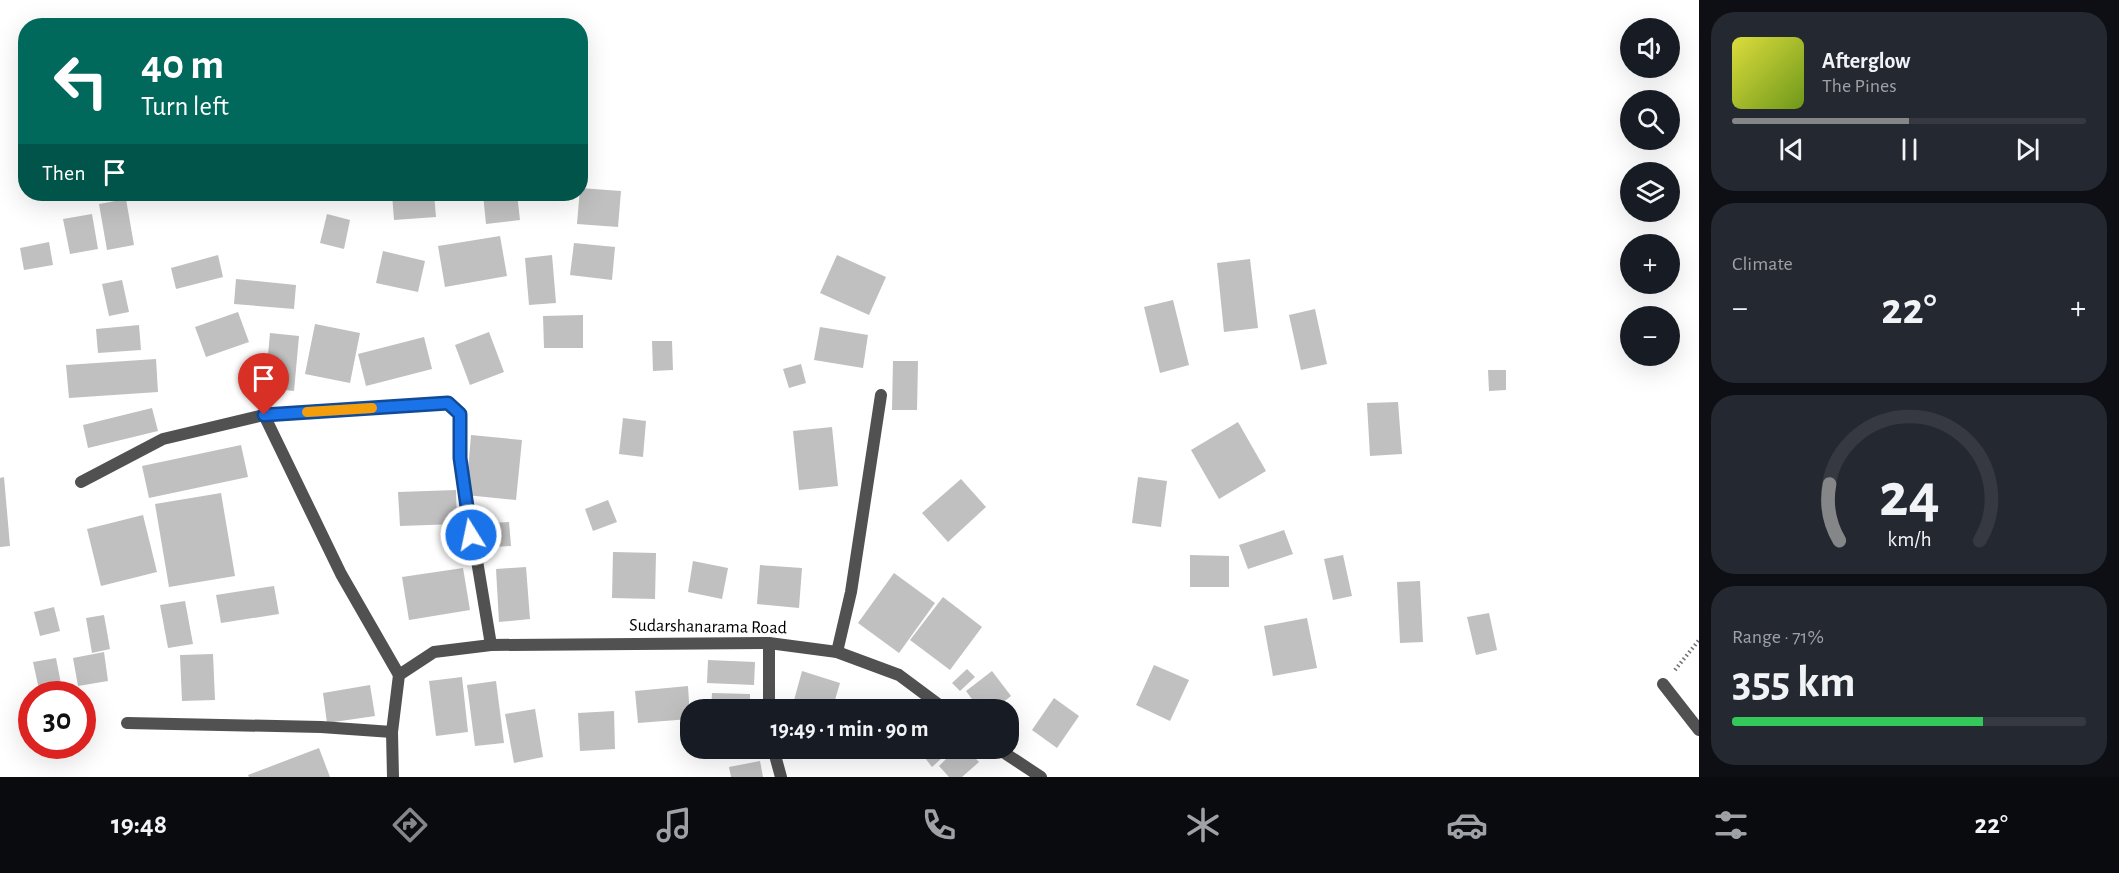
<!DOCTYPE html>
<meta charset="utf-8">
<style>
body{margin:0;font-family:"Alegreya Sans",sans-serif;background:#242831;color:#f1f3f6;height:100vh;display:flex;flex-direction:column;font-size:22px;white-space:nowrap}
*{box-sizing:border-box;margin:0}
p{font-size:20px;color:#9ea1a6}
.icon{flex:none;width:33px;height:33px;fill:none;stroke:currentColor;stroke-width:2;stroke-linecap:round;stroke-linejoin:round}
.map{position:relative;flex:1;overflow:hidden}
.drawer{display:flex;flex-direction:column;gap:12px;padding:12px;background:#0d0f14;width:420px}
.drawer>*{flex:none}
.top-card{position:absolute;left:18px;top:18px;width:570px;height:183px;border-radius:24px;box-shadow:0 6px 24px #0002;background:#00695c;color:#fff;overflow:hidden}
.fabs{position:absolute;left:1620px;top:18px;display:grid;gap:12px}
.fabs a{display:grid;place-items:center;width:60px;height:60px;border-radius:50%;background:#171b24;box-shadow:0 6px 24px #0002;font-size:30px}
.speed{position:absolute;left:18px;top:681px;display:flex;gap:12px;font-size:30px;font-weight:700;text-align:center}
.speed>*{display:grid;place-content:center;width:78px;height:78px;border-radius:50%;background:#171b24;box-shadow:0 6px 24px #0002;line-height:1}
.speed .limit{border:9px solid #d22;background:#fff;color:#111}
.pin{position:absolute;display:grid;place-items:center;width:51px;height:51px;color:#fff;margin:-62px -26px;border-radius:50% 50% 50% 0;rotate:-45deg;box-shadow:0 0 6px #0007}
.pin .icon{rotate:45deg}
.me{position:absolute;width:66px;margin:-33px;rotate:350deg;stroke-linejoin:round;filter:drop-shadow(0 0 4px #0008)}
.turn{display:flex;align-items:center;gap:21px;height:126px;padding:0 24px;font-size:27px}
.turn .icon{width:78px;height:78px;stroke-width:2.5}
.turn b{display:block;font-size:42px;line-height:51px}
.then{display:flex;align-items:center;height:57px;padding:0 24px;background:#0003;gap:12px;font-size:22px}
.big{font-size:45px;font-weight:700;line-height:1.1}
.drawer .widget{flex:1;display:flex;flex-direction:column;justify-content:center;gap:9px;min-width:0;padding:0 21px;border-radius:24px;background:#242831}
.drawer .dial{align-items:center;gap:0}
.dial svg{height:156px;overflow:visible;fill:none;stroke:#363941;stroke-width:7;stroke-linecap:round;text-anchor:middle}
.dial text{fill:#f1f3f6;stroke:none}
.song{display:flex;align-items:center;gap:18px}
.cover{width:72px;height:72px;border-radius:9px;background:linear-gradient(135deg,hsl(60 70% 55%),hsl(80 70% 35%))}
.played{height:6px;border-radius:3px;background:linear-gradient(90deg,#858687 50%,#363941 50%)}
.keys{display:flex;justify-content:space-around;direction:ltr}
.heat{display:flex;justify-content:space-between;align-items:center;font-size:33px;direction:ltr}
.charge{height:9px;border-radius:4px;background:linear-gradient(90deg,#34c759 71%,#363941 0)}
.trip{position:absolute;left:680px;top:699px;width:339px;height:60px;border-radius:24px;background:#171b24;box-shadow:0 6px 24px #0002;font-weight:700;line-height:60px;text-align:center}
.tabs{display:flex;height:96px;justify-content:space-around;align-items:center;background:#090b0e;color:#9ea1a6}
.tabs .icon{width:42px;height:42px}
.tabs .on{color:#858687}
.tabs b{font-size:27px;color:#f1f3f6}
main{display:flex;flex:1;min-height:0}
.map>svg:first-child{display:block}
.building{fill:#c0c0c0}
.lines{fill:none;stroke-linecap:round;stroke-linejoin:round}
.path{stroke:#737373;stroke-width:4;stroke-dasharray:1.5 3;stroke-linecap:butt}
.minor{stroke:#515151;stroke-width:12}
.route-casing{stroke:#114b97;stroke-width:15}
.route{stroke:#1a73e8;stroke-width:10}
.slow{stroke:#f59e0b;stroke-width:10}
.labels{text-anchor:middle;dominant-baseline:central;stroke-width:4.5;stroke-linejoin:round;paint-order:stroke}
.street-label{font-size:18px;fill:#000;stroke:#fff}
</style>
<main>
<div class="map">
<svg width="1699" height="777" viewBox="0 0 1699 777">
<rect width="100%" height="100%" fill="#fff"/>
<g class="building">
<polygon points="580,188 621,191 618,227 577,224"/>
<polygon points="392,194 434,194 436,217 394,220"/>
<polygon points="483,194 517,194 520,220 486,224"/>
<polygon points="126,199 134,245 107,250 99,204"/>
<polygon points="92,214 98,249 70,254 63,219"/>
<polygon points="327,214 350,220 344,249 320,243"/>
<polygon points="500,236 507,276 445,287 438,246"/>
<polygon points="49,242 53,265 24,270 20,248"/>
<polygon points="574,243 615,247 612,280 570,275"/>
<polygon points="383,251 425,261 418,292 376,283"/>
<polygon points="218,255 223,277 176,289 171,268"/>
<polygon points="552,255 556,303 529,305 525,258"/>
<polygon points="837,255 886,277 869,315 820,293"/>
<polygon points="1250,259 1258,328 1224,332 1217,263"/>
<polygon points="236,279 296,285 294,309 234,304"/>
<polygon points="122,280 129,312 109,316 102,284"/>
<polygon points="1173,300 1189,365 1160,373 1144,307"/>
<polygon points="1315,309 1327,364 1301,370 1289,315"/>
<polygon points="238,312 249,342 206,357 195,327"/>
<polygon points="583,315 583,348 544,348 543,316"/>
<polygon points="315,324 360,333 350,383 305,374"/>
<polygon points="139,325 141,350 98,353 96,329"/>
<polygon points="820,327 868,335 863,368 814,360"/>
<polygon points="489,332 504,372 470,385 455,345"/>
<polygon points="270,333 299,336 294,391 265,388"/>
<polygon points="424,337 432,369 366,386 358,354"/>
<polygon points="652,341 672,341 673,370 653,371"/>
<polygon points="156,359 158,392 69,398 66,365"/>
<polygon points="893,361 918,361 917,410 892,410"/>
<polygon points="801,364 806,383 789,388 783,369"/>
<polygon points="1488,370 1506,370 1506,390 1489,391"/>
<polygon points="1398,402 1402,454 1370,456 1367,403"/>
<polygon points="152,408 158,431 88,448 83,425"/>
<polygon points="623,418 646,421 643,457 619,454"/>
<polygon points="1238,422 1266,471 1219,499 1191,450"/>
<polygon points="832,427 838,486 799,490 793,431"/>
<polygon points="471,435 522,440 516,500 466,495"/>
<polygon points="241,445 248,477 149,498 142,466"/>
<polygon points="4,477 10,546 0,547 0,478"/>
<polygon points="1138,477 1167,481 1161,527 1132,523"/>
<polygon points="961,479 986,507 948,542 922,513"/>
<polygon points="456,490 457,524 400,526 398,492"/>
<polygon points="221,493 235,576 169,587 155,504"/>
<polygon points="608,500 617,522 593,531 585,509"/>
<polygon points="143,515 157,572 101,586 87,529"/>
<polygon points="509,522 511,546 476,548 474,524"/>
<polygon points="1284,530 1293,554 1248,569 1239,545"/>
<polygon points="613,552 656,553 655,599 612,598"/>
<polygon points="1190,555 1229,556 1229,587 1190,587"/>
<polygon points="1343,555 1352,596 1333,600 1324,559"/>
<polygon points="693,561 728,568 722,599 688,592"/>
<polygon points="760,565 802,568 799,608 757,604"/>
<polygon points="526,567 530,619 499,622 496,569"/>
<polygon points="463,568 470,610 409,620 402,577"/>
<polygon points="894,573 935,603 899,653 858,623"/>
<polygon points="1420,581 1423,642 1400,643 1397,582"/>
<polygon points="274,586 279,614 221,623 216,595"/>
<polygon points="943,597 982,627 950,670 910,640"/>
<polygon points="185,601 193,644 168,648 160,605"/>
<polygon points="54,607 60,631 40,636 34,612"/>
<polygon points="1489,613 1497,650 1476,655 1467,617"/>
<polygon points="104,615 110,649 92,653 86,618"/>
<polygon points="1307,618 1317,668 1273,676 1264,626"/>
<polygon points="104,652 108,681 78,686 73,658"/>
<polygon points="213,654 215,700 182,701 180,655"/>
<polygon points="56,658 63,694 40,694 33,662"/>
<polygon points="708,660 755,662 754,685 707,683"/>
<polygon points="1154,665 1189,680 1170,721 1136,705"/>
<polygon points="967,669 975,677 960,691 952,683"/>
<polygon points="802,671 840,683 832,710 810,710 793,704"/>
<polygon points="992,671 1011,696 993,710 980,710 966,691"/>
<polygon points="462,677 468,732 436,736 429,681"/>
<polygon points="496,681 504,743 475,746 467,685"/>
<polygon points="370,685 375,716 327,723 323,693"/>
<polygon points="688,686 690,719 638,723 635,691"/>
<polygon points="712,693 750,694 750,710 711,710"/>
<polygon points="1054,698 1079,716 1057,748 1032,730"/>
<polygon points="535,709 543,757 514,763 505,714"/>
<polygon points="614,711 615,749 580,751 578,713"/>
<polygon points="319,748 330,777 249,777 248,775"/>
<polygon points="928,748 953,748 932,767 922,754"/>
<polygon points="957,748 966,748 979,762 962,777 949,777 939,766"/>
<polygon points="760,761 763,777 731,777 729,767"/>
</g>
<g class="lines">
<polyline class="path" points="1675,670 1699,640"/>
<g class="minor">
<polyline points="264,415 341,574 399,675"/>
<polyline points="81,482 163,439 264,415 448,403 460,414 460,458 491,645"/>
<polyline points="769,643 769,710"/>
<polyline points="837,652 851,592 881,395"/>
<polyline points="1663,684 1699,730"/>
<polyline points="127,723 321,727 392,732"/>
<polyline points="773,748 781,777"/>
<polyline points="997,748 1041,777"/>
<polyline points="393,777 392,732 399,675 434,652 491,645 769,643 837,652 899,675 946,710"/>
</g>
</g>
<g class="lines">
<defs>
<polyline id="route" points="264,415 448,403 460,414 460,458 471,535"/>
</defs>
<use href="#route" class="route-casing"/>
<use href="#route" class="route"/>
<polyline class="slow" points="307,412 372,408"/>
</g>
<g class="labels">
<g class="street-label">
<text transform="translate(708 627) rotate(1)">Sudarshanarama Road</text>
</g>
</g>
</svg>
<div class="fabs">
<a><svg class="icon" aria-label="sound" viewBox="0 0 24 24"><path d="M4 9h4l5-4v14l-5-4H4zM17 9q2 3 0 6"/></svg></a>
<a><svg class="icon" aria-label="search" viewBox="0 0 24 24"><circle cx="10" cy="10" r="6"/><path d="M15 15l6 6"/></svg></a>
<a><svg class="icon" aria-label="layers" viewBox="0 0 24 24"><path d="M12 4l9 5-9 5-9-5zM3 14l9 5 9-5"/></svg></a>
<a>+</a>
<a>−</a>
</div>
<div class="speed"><div class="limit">30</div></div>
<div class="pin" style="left:264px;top:415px;background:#d93025"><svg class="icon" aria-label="arrive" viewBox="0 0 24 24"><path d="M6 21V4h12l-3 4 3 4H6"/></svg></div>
<svg class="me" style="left:471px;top:535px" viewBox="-20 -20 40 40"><circle r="17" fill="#1a73e8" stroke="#fff" stroke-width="3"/><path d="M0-11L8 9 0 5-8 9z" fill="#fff"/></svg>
<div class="trip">19:49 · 1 min · 90 m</div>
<div class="top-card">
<div class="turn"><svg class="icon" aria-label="left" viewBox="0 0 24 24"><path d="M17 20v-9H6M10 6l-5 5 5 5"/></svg><div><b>40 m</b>Turn left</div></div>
<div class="then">Then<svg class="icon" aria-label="arrive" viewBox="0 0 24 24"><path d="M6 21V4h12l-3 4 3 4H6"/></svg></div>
</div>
</div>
<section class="drawer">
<div class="widget">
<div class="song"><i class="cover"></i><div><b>Afterglow</b><p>The Pines</p></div></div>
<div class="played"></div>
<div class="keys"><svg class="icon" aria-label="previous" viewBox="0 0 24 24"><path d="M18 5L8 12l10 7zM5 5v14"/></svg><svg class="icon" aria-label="pause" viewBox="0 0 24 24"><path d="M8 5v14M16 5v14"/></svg><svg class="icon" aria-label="next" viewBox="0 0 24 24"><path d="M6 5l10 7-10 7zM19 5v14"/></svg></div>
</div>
<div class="widget"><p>Climate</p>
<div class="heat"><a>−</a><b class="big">22°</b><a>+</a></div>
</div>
<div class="widget dial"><svg viewBox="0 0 100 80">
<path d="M14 69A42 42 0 1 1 86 69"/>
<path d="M14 69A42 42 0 0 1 9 40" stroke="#858687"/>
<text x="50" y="56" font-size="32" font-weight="700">24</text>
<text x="50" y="72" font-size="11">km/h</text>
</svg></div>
<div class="widget"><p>Range · 71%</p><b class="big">355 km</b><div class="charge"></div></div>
</section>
</main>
<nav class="tabs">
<b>19:48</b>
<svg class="icon on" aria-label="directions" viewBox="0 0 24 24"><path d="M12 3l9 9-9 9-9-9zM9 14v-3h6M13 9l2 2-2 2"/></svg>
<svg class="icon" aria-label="music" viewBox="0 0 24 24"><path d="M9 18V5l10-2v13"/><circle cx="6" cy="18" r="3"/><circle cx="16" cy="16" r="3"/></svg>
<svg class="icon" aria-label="phone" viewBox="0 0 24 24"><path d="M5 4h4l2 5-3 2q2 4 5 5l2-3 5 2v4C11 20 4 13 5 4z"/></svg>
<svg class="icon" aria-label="climate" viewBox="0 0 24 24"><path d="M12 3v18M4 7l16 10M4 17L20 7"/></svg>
<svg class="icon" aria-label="car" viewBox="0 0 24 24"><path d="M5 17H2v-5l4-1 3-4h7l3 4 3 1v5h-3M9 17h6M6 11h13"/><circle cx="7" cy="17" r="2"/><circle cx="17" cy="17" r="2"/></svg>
<svg class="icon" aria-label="filters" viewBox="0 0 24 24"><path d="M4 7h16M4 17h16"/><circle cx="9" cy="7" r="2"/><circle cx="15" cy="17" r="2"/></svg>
<b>22°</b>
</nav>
